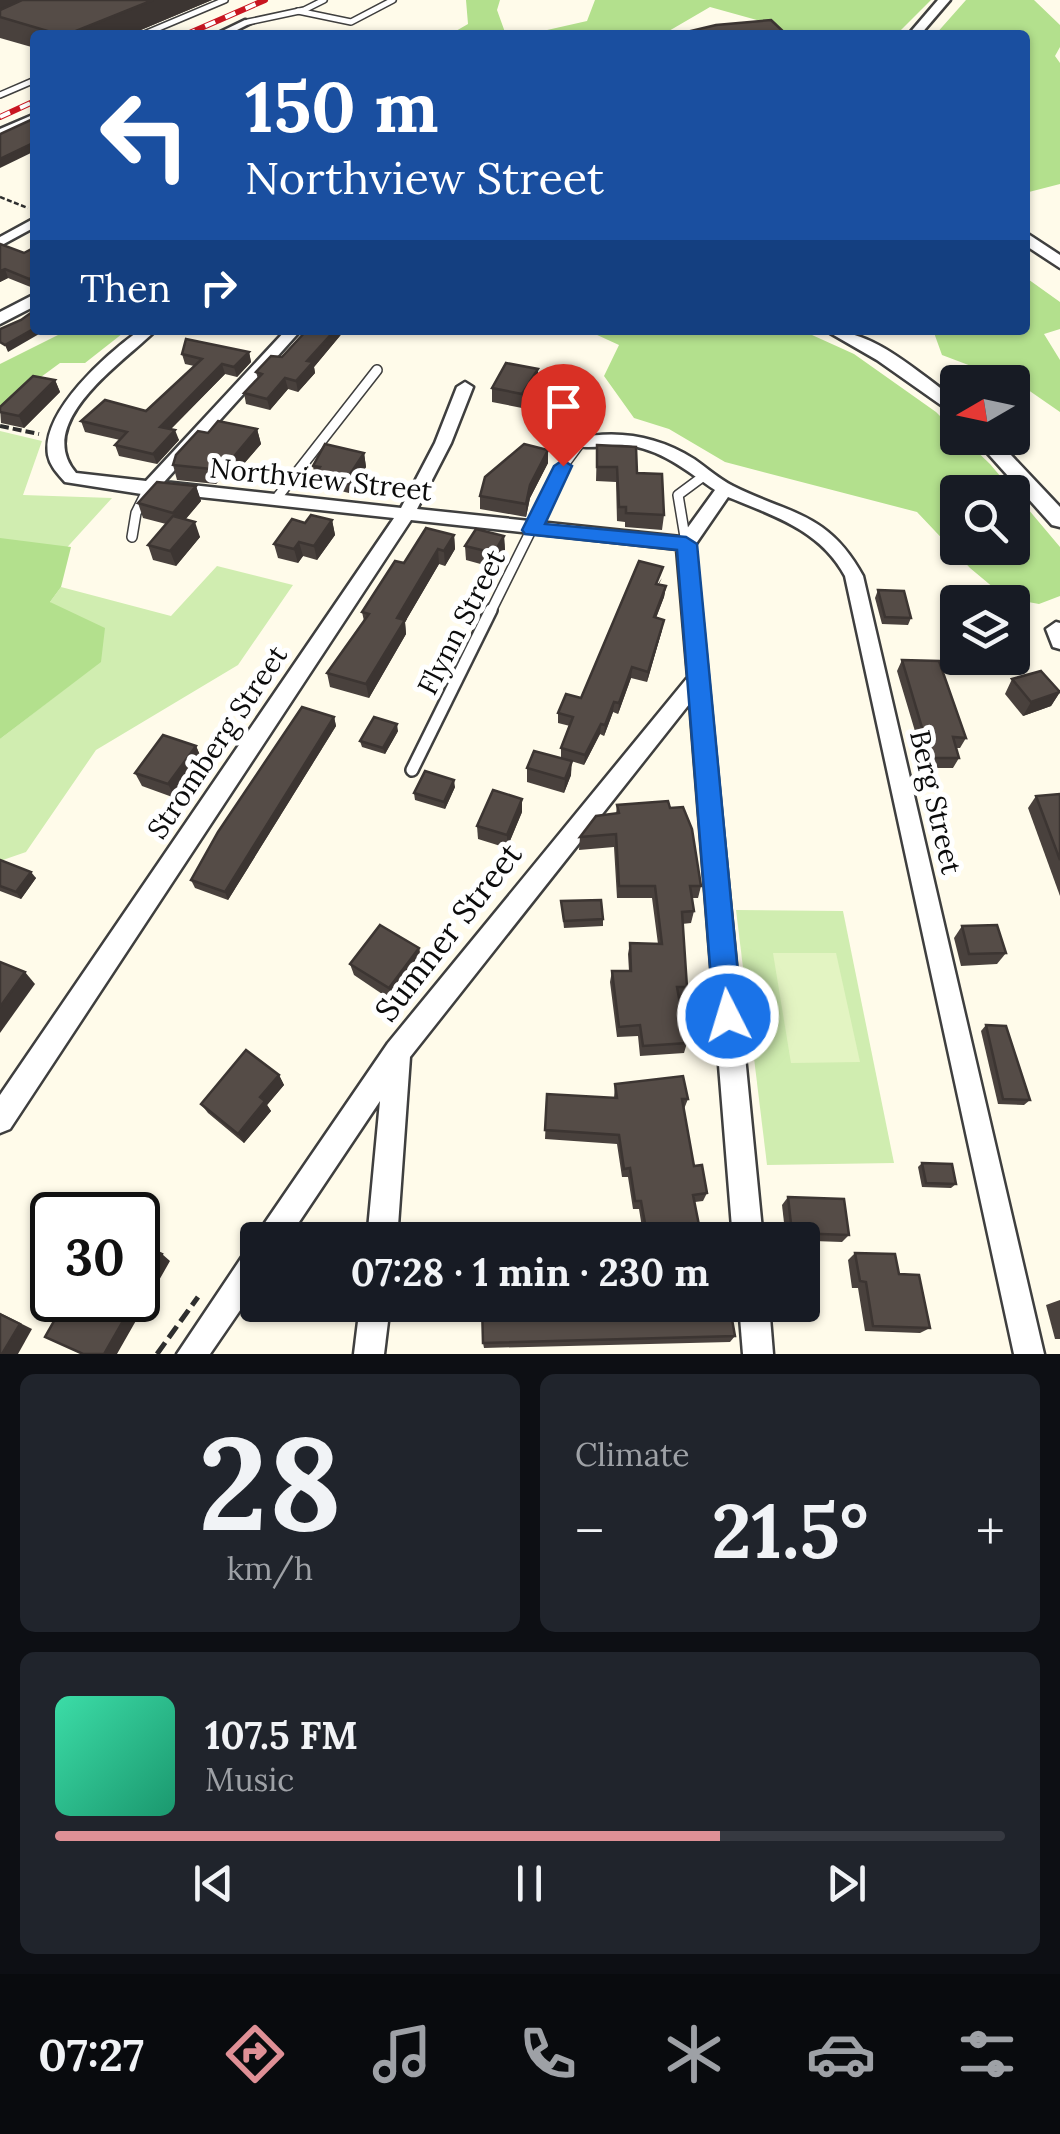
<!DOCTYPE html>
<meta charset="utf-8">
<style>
body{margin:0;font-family:Lora,serif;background:#20242c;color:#f1f3f6;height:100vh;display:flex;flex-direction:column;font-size:38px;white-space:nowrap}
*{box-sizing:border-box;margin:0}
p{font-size:32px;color:#9ea1a6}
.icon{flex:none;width:55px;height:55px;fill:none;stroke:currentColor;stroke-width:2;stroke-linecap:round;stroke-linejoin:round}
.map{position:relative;height:1354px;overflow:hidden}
.sheet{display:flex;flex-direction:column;gap:20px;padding:20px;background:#0d0f14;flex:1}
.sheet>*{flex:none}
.top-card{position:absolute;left:30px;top:30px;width:1000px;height:305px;border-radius:10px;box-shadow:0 2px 8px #0004;background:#1a4fa0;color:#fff;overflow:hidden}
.needle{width:65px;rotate:261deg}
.buttons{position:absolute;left:940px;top:365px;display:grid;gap:20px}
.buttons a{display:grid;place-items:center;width:90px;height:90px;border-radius:10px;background:#171b24;box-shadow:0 2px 8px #0004;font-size:50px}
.speed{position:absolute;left:30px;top:1192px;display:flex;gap:20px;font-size:50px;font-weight:700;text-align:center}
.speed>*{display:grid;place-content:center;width:130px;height:130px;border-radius:50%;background:#171b24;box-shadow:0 2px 8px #0004;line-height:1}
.speed .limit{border:5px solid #111;border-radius:15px;background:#fff;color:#111}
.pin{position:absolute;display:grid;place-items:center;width:85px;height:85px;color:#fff;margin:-102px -42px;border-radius:50% 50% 50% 0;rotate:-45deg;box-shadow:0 0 10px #0007}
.pin .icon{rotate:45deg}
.me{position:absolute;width:110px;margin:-55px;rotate:355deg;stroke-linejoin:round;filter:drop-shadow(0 0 8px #0008)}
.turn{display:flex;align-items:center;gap:35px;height:210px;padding:0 50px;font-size:45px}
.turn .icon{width:130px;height:130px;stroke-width:2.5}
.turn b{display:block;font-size:70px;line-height:85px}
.then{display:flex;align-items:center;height:95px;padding:0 50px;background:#0003;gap:20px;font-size:38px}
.big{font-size:75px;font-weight:700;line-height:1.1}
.sheet .widget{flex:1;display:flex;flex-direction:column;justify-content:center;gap:15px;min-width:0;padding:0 35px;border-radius:15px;background:#20242c}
.sheet .dial{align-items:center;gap:0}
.dial b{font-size:130px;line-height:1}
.song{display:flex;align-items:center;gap:30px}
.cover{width:120px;height:120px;border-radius:15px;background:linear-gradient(135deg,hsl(160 70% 55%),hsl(160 70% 35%))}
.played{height:10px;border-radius:5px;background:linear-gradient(90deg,#df9096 70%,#363941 70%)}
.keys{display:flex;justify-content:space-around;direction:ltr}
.heat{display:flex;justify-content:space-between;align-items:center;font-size:55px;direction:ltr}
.sheet .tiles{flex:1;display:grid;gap:20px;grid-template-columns:1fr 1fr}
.widget:last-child{grid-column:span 2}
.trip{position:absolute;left:240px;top:1222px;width:580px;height:100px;border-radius:10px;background:#171b24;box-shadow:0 2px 8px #0004;font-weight:700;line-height:100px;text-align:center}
.menu{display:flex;height:160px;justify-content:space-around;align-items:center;background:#090b0e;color:#9ea1a6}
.menu .icon{width:70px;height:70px}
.menu .active{color:#df9096}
.menu b{font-size:45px;color:#f1f3f6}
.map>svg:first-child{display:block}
.green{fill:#d0edb0}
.forest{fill:#b3e08d;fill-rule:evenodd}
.pitch{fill:#e3f4c2}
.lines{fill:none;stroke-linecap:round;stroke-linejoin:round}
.service-far2-casing{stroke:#3f3f3f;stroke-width:8}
.service-far1-casing{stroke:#3f3f3f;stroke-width:12}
.service-casing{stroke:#3f3f3f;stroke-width:16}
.minor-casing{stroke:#3f3f3f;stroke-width:5}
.tertiary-casing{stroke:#3f3f3f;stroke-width:5}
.path-far2{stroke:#2e2e2e;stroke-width:2.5;stroke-dasharray:5 2.5;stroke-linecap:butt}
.path-far1{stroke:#2e2e2e;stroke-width:4;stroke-dasharray:9 4;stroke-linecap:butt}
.path{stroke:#2e2e2e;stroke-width:5;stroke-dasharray:14 6;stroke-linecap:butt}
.service-far2{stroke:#fff;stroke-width:5}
.service-far1{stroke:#fff;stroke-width:9}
.service{stroke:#fff;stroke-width:11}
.minor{fill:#fff;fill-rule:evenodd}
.tertiary{fill:#fff;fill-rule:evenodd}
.rail-casing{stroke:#c91621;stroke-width:6}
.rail{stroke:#fff;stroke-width:4;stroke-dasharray:11;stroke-linecap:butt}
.wall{fill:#49413d}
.shaded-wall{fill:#3c3532}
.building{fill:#554c47;stroke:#3c3532;stroke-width:2.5}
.route{fill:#1a73e8;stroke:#114b97;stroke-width:2.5}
.labels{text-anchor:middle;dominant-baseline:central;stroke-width:10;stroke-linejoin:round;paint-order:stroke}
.street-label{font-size:28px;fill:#0c0c0c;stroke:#fff}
.near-street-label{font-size:32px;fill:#0c0c0c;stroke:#fff}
</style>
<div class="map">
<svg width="1060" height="1354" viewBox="0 0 1060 1354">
<rect width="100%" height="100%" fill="#fffbea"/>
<g class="green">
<polygon points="0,431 42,441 23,495 112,498 0,621"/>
<polygon points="217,566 293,585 238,665 96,750 26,852 0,861 0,739 101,661 50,602 61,587 171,616"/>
<polygon points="736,910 843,911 894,1163 767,1165"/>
</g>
<g class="forest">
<polygon points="466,0 500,0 497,10 506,35 449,35 468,24"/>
<polygon points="595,0 931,0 896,35 783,35 771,24 710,7 662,35 525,35 587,21"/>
<polygon points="966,0 1034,0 1060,25 1060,47 1055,56 1060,63 1060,184 1025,193 1025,35 935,35"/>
<polygon points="1025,277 1060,302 1060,329 1044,334 1060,360 1060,412 1021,385 942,355 933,330 1025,330"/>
<polygon points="68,330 127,330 85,363 60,363 0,407 0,364"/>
<path d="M 571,330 L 801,330 L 854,354 L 936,412 L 957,433 L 958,438 L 963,438 L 990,464 L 1060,547 L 1060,596 L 1039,604 L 1006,598 L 970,568 L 917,512 L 725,462 L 669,429 L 634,418 L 604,376 L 619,345 L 595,334 ZM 1012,492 L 1012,548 L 958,548 L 958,492 Z"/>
<polygon points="0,538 71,547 61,587 50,602 105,628 101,662 0,739"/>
</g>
<polygon class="pitch" points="773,953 836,953 860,1062 791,1063"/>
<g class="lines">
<defs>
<g id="service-far2">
<polyline points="298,11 351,22 393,0"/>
<polyline points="248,22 304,10 324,0"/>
<polyline points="142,35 225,0"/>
<polyline points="0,95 35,80"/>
</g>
<g id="service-far1">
<polyline points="276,499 377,370"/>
<polyline points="132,537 136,513 145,495"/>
<polyline points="686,543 678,495 705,475"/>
<polyline points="490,613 563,466 580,443"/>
</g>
<polyline id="service" points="412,770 491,610"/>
<g id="minor">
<polygon points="245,20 253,22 227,35 214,35"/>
<polygon points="35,114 35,121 0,136 0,129"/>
<polygon points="35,218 35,227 0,246 0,237"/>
<path d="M 140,330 L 156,330 C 125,361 32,422 76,473 L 146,481 L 286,330 L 301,330 L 164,482 L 401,508 L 435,443 L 457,387 L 465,382 L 473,387 L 451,443 L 417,509 L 681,537 L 715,490 C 687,471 660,448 625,445 C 608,443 584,452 572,443 L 574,439 C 617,429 657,436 694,459 C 707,468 719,479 733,486 C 791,515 828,512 863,576 L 1044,1354 L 1014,1354 L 845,576 C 820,530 774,516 728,497 L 695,545 L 763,1240 L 733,1240 L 690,703 L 410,1057 L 397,1240 L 367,1240 L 380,1101 L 287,1240 L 258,1240 L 258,1284 L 210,1354 L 177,1354 L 248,1248 L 257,1244 L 255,1240 L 260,1230 L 388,1043 L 688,677 L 677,549 L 411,520 L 10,1129 L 0,1133 L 0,1095 L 394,518 L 154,492 L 148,495 L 65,482 C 58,474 50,466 48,455 C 41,411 108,353 140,330 Z"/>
<polygon points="1056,622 1060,623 1060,649 1053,647 1046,629"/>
<polygon points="360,1305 390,1305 384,1354 354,1354"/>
<polygon points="739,1305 769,1305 773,1354 743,1354"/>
</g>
<g id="tertiary">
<polygon points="938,0 950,0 920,35 908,35"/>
<polygon points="1025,232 1060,255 1060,268 1025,245"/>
<polygon points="35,294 35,306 0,324 0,312"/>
<path d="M 825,330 C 875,330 918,373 958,401 L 958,417 L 877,360 Z"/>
<polygon points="974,438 995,438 1060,507 1060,527 1052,525"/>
</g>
</defs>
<use href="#service-far2" class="service-far2-casing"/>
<use href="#service-far1" class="service-far1-casing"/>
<use href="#service" class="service-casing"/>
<use href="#minor" class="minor-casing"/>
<use href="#tertiary" class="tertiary-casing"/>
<polyline class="path-far2" points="0,197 28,208"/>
<polyline class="path-far1" points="0,426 39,434"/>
<polyline class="path" points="157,1354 198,1297"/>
<use href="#service-far2" class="service-far2"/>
<use href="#service-far1" class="service-far1"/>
<use href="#service" class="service"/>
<use href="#minor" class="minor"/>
<use href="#tertiary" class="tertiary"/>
<defs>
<g id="rail">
<polyline points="185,35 265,0"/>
<polyline points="0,117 35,101"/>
</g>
</defs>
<use href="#rail" class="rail-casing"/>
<use href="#rail" class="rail"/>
</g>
<g class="wall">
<polygon points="0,0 212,0 129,35 35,35 35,48 0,38"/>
<polygon points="0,244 24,253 35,247 35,287 33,288 8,278 0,282"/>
<polygon points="344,331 314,367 315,373 298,392 288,389 270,410 246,404 244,393 258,379 256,372 282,357"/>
<polygon points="249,352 251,362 237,377 225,374 171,429 179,440 157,464 119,456 115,445 120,440 85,432 81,421 146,411 194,366 185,364 182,354"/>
<polygon points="55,380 60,392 24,428 1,423 0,407"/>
<polygon points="538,383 522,408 492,402 492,388"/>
<polygon points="257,429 261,444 235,474 226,472 216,484 177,480 173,465 208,433"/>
<polygon points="597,445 637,473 664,515 662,530 625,527 625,522 617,521 616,482 596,481"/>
<polygon points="548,450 548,463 530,498 526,517 480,509 480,496"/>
<polygon points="364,453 366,467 349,493 320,486 319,481 315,480 313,466"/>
<polygon points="196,486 201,501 185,520 200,537 176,566 153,560 148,545 166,524 143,518 138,503"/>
<polygon points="332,520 335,535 317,560 303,556 298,563 278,558 274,544 305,523"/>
<polygon points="454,535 455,549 445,566 439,564 405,622 406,634 369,698 330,687 327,673 364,621 362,612 404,563"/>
<polygon points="504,536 505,551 495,568 466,560 465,546"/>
<polygon points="662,578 659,584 666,586 664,597 656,618 662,630 647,682 631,678 618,714 613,712 604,736 600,734 584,765 561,758 561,748 570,726 558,723 558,713 581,698"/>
<polygon points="878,590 911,618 908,625 882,624 875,598"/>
<polygon points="902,660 966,738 960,748 956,748 959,758 953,768 926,768 897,671"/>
<polygon points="1012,679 1060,692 1051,706 1023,716 1005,694"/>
<polygon points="334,717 336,726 228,900 195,888 191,880"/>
<polygon points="398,731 385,754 362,747 360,741"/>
<polygon points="196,746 202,760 175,798 142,786 135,773"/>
<polygon points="527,768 571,775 564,793 527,782"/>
<polygon points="455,787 445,809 415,800 414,793"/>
<polygon points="1060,794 1060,896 1028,808 1036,796"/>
<polygon points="617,805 670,808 701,886 698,898 692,898 694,911 691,923 682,924 687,987 684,998 679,998 687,1043 684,1053 640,1056 638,1036 617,1037 610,982 612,971 629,971 628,954 630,943 658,944 652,898 617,898 614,847 579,850 580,837 616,814"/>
<polygon points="522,812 507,848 478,839 477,826"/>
<polygon points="0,860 36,878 21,899 0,891"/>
<polygon points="561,901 603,919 603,926 564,928"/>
<polygon points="962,926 1006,953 997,964 961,966 954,938"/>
<polygon points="419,948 421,960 391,1000 354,975 350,964"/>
<polygon points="986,1025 1030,1100 1024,1105 998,1104 981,1031"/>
<polygon points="279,1075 284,1085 267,1105 271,1111 244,1143 208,1113 201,1104"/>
<polygon points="615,1084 688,1099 684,1109 694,1166 707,1193 703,1201 695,1202 702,1240 644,1240 639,1209 633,1209 628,1177 622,1177 617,1144 545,1139 547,1094 614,1098"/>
<polygon points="922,1163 956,1184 951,1188 922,1187 918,1167"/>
<polygon points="788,1197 849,1235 842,1242 786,1240 782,1205"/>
<polygon points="855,1253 899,1274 930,1328 920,1333 865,1331 858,1288 852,1288 848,1260"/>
<polygon points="1060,1300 1060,1339 1055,1339 1046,1305"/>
<polygon points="642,1305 719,1305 720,1309 735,1336 730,1342 484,1348 483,1343 593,1320 628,1319 630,1313 643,1312"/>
</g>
<g class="shaded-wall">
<polygon points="0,0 48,0 0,17"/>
<polygon points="153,0 212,0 129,35 66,35"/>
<polygon points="35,142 35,151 0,168 0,159"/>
<polygon points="5,269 8,278 0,282 0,271"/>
<polygon points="35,276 35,287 33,288 29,279"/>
<polygon points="35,328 35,330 46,330 8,352 5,345"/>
<polygon points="335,330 344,330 344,331 314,367 315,373 298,392 296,381 307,361"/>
<polygon points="249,352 251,362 237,377 234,367"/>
<polygon points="222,364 225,374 163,437 160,427"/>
<polygon points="538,369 538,383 522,408 522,394"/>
<polygon points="285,378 288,389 270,410 267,399"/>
<polygon points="55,380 60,392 24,428 19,416"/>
<polygon points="257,429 261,444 235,474 231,460"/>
<polygon points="175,430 179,440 157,464 153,454"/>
<polygon points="548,450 548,463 530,498 526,517 526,504 530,485"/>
<polygon points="364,453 366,467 349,493 347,479"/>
<polygon points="221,458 226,472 216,484 211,469"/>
<polygon points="196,486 201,501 178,528 173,513"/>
<polygon points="332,520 335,535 317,560 314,546"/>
<polygon points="195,522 200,537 176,566 170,551"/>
<polygon points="454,535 455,549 445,566 444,551"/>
<polygon points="504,536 505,551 495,568 494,553"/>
<polygon points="299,542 303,556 298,563 294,549"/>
<polygon points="438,549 439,564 405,622 406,634 369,698 366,684 397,618"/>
<polygon points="666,586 664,597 652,628 654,617"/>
<polygon points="664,620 662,630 647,682 648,672"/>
<polygon points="632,667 631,678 618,714 619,703"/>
<polygon points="1060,692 1051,706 1023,716 1031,702"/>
<polygon points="614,702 613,712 604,736 605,725"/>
<polygon points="334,717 336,726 228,900 225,892"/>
<polygon points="397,724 398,731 385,754 383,748"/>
<polygon points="601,724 600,734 584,765 585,755"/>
<polygon points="196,746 202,760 175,798 168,784"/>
<polygon points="572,761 571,775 564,793 565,779"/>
<polygon points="454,780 455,787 445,809 444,802"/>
<polygon points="522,799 522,812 507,848 507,835"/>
<polygon points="31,872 36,878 21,899 16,892"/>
<polygon points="419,948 421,960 391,1000 389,988"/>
<polygon points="25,972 35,984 0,1033 0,1007"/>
<polygon points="279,1075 284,1085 267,1105 271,1111 244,1143 238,1134 260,1097"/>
<polygon points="162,1254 170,1261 117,1354 104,1354 135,1300 138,1300 138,1295"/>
<polygon points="0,1313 32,1329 18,1354 2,1354"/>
</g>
<g class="building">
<polygon points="22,0 153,0 66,35 61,35 0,17 0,10"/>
<polygon points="771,20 787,35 674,35 716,25"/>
<polygon points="35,118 35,142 0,159 0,134"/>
<polygon points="0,244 24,253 35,247 35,276 29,279 5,269 0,271"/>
<polygon points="35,310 35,328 5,345 0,342 0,329 21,320"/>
<polygon points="307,330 335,330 307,361 313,362 296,381 285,378 267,399 244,393 262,374 256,372 271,356 282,357"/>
<polygon points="186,339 249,352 234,367 222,364 160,427 175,430 153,454 115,445 127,432 81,421 105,400 146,411 202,359 182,354"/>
<polygon points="506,363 538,369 522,394 492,388"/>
<polygon points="33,376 55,380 19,416 0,412 0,407"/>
<polygon points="218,421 257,429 231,460 221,458 211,469 173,465 176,455 198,431 208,433"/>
<polygon points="325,444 364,453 347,479 317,472 320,467 313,466"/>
<polygon points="524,444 548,450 530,485 526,504 480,496 485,477"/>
<polygon points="597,445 636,447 637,473 662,474 664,515 626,513 626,507 619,507 617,467 597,467"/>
<polygon points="157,482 196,486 173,513 138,503"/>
<polygon points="311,515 332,520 314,546 299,542 294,549 274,544 292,519 305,523"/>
<polygon points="173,516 195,522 170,551 148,545"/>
<polygon points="426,528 454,535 444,551 438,549 397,618 405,620 366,684 327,673 369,614 362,612 395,561 404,563"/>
<polygon points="476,529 504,536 494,553 465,546"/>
<polygon points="639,561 663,567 656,584 666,586 654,617 664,620 648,672 632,667 619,703 614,702 605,725 601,724 585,755 561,748 573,717 558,713 566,694 581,698"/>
<polygon points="878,590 904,591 911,618 885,617"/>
<polygon points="902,660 939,661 966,738 953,737 959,758 931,758"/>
<polygon points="1041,671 1060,692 1031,702 1012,679"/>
<polygon points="302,707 334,717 225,892 191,880 218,832"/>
<polygon points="374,717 397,724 383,748 360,741"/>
<polygon points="163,735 196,746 168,784 135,773"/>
<polygon points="534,751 572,761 565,779 527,768"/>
<polygon points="425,771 454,780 444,802 414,793"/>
<polygon points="493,790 522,799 507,835 477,826"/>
<polygon points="1060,794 1060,860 1036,796"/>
<polygon points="668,801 670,808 683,807 692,829 701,886 690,886 694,911 682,912 687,987 677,987 687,1043 643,1046 640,1025 619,1027 612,971 631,971 630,943 662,944 655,886 619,886 616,834 580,837 596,816 619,813 617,805"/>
<polygon points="0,860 31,872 16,892 0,886"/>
<polygon points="601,900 603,919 564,921 561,901"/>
<polygon points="380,925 419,948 389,988 350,964"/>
<polygon points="997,925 1006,953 969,954 962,926"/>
<polygon points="0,962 25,972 0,1007"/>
<polygon points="986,1025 1006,1026 1030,1100 1003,1099"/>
<polygon points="246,1050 279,1075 260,1097 265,1101 238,1134 201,1104"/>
<polygon points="683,1076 688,1099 682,1099 694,1166 702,1165 707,1193 693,1195 702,1240 648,1240 641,1201 635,1201 630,1168 624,1169 619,1135 545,1130 547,1094 617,1098 615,1084"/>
<polygon points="922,1163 952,1164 956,1184 926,1183"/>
<polygon points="788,1197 844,1199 849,1235 792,1233"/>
<polygon points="138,1243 162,1254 138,1295"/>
<polygon points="855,1253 895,1254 899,1274 919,1275 930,1328 873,1326 866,1282 860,1281"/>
<polygon points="66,1300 135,1300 104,1354 83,1354 45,1337"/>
<polygon points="646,1305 719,1305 720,1309 730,1308 735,1336 483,1343 482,1306 593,1306 593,1320 630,1319 630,1313 646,1312"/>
<polygon points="0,1314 20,1324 2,1354 0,1354"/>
</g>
<polygon class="route" points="563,460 572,466 545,524 686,537 697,544 742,1016 738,1025 728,1030 718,1025 714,1016 677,550 525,534 522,530 554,466"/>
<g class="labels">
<g class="street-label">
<text transform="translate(321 479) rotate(6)">Northview Street</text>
<text transform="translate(461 622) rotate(-63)">Flynn Street</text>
<text transform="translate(217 742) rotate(-56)">Stromberg Street</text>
<text transform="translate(936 802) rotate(77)">Berg Street</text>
</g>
<g class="near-street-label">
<text transform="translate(448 932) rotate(-52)">Sumner Street</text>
</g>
</g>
</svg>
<div class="buttons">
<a><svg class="needle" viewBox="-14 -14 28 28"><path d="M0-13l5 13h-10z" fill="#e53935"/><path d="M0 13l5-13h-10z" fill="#9ea1a6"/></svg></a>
<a><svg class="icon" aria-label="search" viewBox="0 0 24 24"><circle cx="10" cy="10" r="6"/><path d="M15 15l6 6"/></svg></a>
<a><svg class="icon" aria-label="layers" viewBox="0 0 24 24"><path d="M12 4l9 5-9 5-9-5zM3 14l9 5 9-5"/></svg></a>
</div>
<div class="speed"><div class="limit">30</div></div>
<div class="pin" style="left:563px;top:466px;background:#d93025"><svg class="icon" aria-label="arrive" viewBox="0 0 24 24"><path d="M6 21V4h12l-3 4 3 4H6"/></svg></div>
<svg class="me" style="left:728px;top:1016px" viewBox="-20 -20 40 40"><circle r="17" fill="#1a73e8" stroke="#fff" stroke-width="3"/><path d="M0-11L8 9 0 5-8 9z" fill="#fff"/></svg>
<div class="trip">07:28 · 1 min · 230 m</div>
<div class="top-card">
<div class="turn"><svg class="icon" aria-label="left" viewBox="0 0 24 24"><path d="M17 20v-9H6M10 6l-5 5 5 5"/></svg><div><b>150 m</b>Northview Street</div></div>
<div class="then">Then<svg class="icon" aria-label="right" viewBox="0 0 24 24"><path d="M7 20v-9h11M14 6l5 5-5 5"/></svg></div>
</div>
</div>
<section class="sheet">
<div class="tiles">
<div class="widget dial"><b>28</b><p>km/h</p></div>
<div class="widget"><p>Climate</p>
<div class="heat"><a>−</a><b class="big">21.5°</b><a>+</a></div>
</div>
<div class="widget">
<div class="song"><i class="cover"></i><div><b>107.5 FM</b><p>Music</p></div></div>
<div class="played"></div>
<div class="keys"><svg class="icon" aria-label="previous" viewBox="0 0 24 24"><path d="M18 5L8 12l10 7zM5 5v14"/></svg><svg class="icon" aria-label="pause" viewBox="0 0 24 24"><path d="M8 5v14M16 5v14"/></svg><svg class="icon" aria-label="next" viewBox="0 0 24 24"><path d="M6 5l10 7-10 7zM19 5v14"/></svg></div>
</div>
</div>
</section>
<nav class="menu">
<b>07:27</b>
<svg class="icon active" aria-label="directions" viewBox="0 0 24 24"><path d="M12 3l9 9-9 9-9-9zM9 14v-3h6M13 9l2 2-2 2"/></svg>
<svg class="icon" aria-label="music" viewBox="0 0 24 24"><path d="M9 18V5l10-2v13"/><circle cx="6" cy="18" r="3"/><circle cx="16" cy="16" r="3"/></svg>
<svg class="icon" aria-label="phone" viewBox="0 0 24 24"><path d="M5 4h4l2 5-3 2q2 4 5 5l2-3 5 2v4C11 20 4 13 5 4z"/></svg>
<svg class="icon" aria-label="climate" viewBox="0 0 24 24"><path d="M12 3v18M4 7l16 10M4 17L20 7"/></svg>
<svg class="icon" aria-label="car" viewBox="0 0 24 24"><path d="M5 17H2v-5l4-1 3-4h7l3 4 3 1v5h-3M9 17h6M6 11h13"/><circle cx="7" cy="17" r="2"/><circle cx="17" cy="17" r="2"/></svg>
<svg class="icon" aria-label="filters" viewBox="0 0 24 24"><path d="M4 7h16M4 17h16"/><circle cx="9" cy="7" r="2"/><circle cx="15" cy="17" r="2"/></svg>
</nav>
